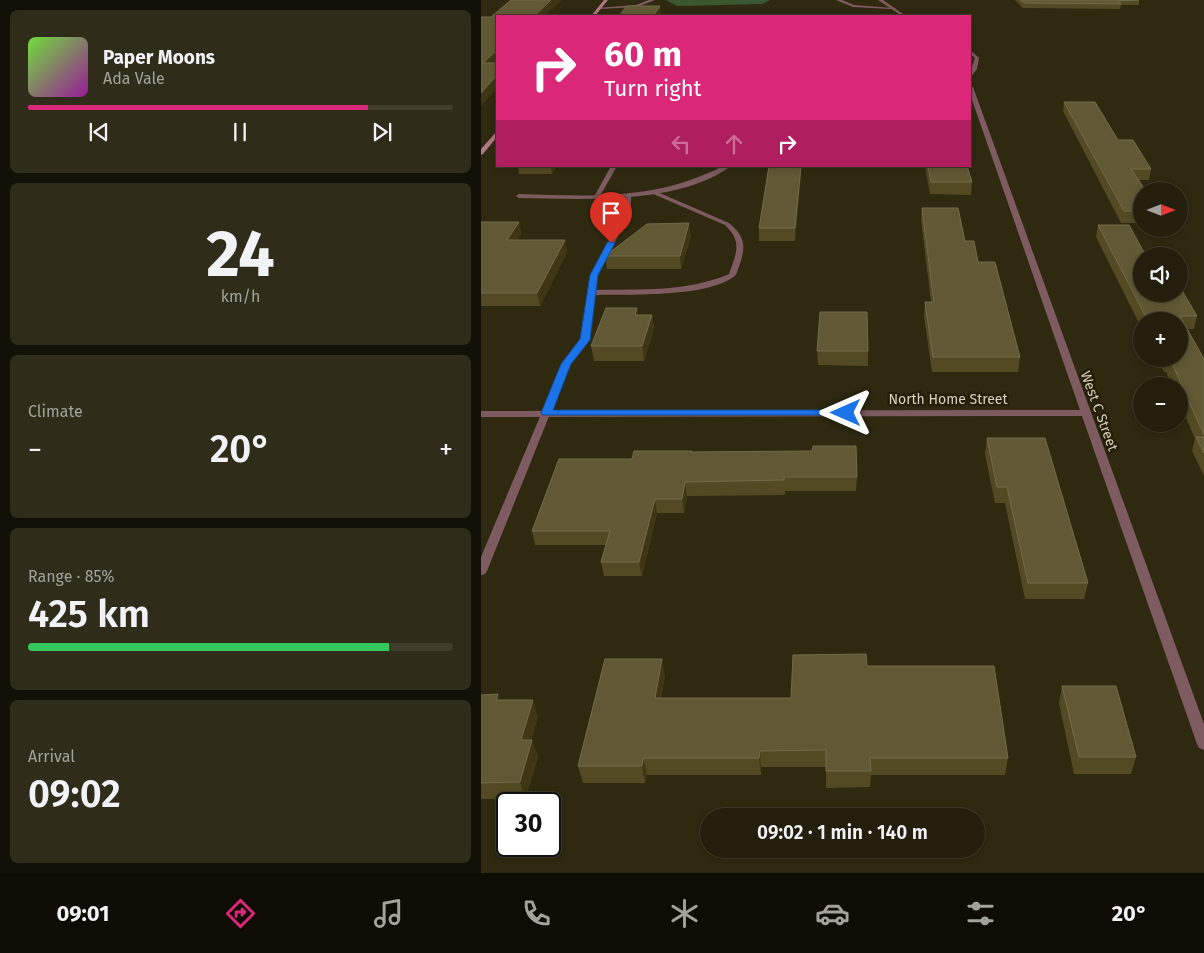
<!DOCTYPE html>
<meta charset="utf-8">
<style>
body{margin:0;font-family:"Fira Sans",sans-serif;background:#2f2c1a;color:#f1f3f6;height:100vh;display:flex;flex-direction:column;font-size:19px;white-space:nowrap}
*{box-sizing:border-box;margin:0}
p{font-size:16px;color:#a3a29d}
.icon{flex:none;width:28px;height:28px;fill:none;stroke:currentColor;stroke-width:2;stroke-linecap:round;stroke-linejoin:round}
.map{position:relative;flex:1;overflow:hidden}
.sheet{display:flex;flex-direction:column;gap:10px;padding:10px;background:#131107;width:481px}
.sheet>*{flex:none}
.top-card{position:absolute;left:15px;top:15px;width:475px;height:152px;border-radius:0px;box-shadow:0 2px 8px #0003,0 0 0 1px #403d2d;background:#db2777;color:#fff;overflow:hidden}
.needle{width:32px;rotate:90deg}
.fabs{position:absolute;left:652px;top:182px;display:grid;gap:10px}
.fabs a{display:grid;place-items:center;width:55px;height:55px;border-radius:50%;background:#231f0c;box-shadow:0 2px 8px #0003,0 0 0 1px #403d2d;font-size:25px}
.speed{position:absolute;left:15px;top:792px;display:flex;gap:10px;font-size:25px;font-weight:700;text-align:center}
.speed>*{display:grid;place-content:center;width:65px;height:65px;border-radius:50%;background:#231f0c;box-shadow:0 2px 8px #0003,0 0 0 1px #403d2d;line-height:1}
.speed .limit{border:2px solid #111;border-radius:8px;background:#fff;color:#111}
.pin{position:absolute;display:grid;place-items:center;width:42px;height:42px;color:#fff;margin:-51px -21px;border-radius:50% 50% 50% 0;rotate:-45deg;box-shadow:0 0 5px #0007}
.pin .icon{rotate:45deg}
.me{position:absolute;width:55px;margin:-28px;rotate:270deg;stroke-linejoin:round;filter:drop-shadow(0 0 4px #0008)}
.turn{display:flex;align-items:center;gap:18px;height:105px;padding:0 25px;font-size:22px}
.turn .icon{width:65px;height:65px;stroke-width:2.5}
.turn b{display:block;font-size:35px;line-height:42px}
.lanes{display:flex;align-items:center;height:48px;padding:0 25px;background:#0003;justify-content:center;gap:25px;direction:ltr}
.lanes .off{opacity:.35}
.big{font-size:38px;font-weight:600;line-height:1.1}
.sheet .tile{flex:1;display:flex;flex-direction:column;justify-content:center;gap:8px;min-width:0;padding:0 18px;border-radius:8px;background:#2f2c1a}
.sheet .dial{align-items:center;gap:0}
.dial b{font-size:65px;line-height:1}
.song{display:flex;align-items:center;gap:15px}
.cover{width:60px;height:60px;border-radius:8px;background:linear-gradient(135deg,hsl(100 70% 55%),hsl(300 70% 35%))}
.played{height:5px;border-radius:2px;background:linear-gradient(90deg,#db2777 80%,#403d2d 80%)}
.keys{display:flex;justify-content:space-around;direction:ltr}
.heat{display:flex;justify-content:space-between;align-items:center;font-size:28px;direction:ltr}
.charge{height:8px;border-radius:4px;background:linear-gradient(90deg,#34c759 85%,#403d2d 0)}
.trip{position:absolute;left:219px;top:808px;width:285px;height:50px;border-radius:25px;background:#231f0c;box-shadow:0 2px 8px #0003,0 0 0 1px #403d2d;font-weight:600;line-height:50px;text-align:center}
.tabs{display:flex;height:80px;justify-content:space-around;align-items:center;background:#0e0c05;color:#a3a29d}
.tabs .icon{width:35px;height:35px}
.tabs .selected{color:#db2777}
.tabs b{font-size:22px;color:#f1f3f6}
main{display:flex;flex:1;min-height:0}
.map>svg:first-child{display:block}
.green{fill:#3a582f}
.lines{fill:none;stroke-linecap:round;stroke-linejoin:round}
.lane{fill:#7d5b61;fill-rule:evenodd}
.street{fill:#7d5b61;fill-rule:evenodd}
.secondary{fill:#ac7781;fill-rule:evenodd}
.wall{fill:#534a23}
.shaded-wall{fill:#3f3714}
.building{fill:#615934;stroke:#736c4b}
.route{fill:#1a73e8;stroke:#114b97}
.labels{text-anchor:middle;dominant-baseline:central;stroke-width:5;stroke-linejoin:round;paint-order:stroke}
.street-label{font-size:14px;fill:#d6d3c4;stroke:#251f07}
</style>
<main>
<section class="sheet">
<div class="tile">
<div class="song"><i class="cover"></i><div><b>Paper Moons</b><p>Ada Vale</p></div></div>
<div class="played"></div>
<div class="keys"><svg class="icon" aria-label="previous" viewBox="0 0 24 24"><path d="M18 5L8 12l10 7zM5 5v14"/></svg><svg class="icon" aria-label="pause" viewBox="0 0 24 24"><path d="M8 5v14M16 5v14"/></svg><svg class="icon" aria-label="next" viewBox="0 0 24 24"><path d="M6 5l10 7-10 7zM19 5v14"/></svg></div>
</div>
<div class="tile dial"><b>24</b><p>km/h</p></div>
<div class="tile"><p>Climate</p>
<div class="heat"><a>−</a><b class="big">20°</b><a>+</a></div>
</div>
<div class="tile"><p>Range · 85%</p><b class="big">425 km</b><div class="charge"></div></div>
<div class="tile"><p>Arrival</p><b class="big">09:02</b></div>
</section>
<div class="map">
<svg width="723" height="873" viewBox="0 0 723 873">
<rect width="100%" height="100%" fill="#2f2910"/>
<polygon class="green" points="185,0 289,0 281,4 196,6"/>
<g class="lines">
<g class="lane">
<polygon points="168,0 174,0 156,7 118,9 116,8 155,5"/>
<polygon points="355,0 361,0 373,5 412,8 410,9 372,7"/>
<polygon points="130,166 136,166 118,198 114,198 113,197"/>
<path d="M 170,191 L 174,191 L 248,223 C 269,240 263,252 255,275 C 228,298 149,294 114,295 L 108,339 L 89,364 L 6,571 L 4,574 L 0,575 L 0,557 L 81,364 L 100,339 L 109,275 L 144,211 L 145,195 L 150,196 L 150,211 L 117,275 L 115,290 C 160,289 206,292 248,274 C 255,254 262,242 244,225 L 170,193 Z"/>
</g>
<g class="street">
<polygon points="397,0 402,0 425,16 421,16"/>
<path d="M 489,50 L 498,58 L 496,69 L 489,78 C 488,72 492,65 494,58 L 489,53 Z"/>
<polygon points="489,86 492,87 723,724 723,750 718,748 716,744 601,416 0,417 0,411 599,410 489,94"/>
<path d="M 242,166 L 250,166 C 198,205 101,199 38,198 L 35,196 L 38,194 C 111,196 174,201 242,166 Z"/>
</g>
<g class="secondary">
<polygon points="123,0 127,0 114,16 110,16"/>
<polygon points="16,131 16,137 2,154 0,155 0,149"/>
</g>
</g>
<g class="wall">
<polygon points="534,0 658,0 658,5 640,5 639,9 542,8"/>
<polygon points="583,102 637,140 670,169 668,180 657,180 661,191 661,223 640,223 582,111"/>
<polygon points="37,166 76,166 71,174 38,174"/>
<polygon points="444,166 486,166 491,182 490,195 449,194"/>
<polygon points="320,173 314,241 278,241 278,228"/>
<polygon points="441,208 484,241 497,262 539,357 537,372 451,372 443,316 444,302 450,302 440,220"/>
<polygon points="0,222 38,222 40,234 36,240 84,240 86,252 59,306 0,306"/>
<polygon points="617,225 661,256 716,316 713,329 706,329 723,359 723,476 711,451 714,439 699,403 699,386 691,386 685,372 683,372 676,359 699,359 699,321 661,321 661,329 615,237"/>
<polygon points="210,236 200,269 126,269 124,256"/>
<polygon points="156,308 157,315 171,315 173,329 163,361 113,361 110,346"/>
<polygon points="336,351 387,351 387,366 337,365"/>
<polygon points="506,438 607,583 603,599 544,599 524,503 514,503 504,454"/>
<polygon points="211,452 376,477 375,491 304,491 304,495 206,496 203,513 176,513 161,576 123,576 120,562 125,545 54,545 51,531 151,459"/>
<polygon points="386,666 527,758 524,775 390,775 389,787 345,788 345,767 280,767 280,775 166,775 164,783 102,783 97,766 184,676 180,698 310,698"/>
<polygon points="581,686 655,757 650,774 593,774 578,703"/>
<polygon points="0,695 19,700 57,717 50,740 57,757 44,799 0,799"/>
</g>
<g class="shaded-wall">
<polygon points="70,0 81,0 64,16 53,16"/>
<polygon points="179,6 180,13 178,16 172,16"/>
<polygon points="16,50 16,63 5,74 2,63"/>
<polygon points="16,75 16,88 0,106 0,93"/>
<polygon points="70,166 76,166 71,174"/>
<polygon points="320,166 320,173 314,241 314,228"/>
<polygon points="38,222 40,234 29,252 26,240"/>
<polygon points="208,223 210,236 200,269 199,256"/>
<polygon points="84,240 86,252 59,306 56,293"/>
<polygon points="156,308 158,322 154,315"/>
<polygon points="171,315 173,329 163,361 161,346"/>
<polygon points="204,482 206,496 203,513 201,499"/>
<polygon points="174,499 176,513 161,576 158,562"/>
<polygon points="181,659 184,676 177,714 174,698"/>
<polygon points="17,694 23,711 15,700"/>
<polygon points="52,700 57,717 45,757 40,740"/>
<polygon points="51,740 57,757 44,799 39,782"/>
<polygon points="279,751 280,767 280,775 278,758"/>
<polygon points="162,758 166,775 164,783 161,766"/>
</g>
<g class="building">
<polygon points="30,0 70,0 53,16 16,16 16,50 2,63 16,63 16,75 0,93 0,17 10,17"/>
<polygon points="539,0 658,0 636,1 640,4 543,3"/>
<polygon points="146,6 179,6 172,16 138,16"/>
<polygon points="583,102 614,102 637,140 652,140 670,169 650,169 665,191 661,191 661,211 643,211"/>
<polygon points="288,166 320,166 314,228 278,228"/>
<polygon points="447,166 486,166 491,182 450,182"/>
<polygon points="441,208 477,208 484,241 493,241 497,262 514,262 539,357 452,357 444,302 453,302"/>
<polygon points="0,222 38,222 26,240 84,240 56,293 0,293"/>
<polygon points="208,223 199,256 124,256 166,224"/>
<polygon points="617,225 648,225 665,256 661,256 661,294 699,294 699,287 716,316 699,316 723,359 723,435 689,359 686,359 699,359 699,321 667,321"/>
<polygon points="125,308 156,308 154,315 171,315 161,346 110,346"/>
<polygon points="339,312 386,312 387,351 336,351"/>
<polygon points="715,437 723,437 723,453"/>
<polygon points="506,438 564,438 607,583 547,583 526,487 516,487"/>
<polygon points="332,446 375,446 376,477 303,477 303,480 204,482 201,499 174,499 158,562 120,562 129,531 51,531 78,459 151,459 153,451 211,451 210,452 331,451"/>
<polygon points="385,654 386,666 513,666 527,758 389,758 390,771 345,771 345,750 279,751 278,758 162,758 161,766 97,766 124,659 181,659 174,698 310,698 312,655"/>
<polygon points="581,686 635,686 655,757 598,757"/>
<polygon points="17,694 15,700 52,700 40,740 51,740 39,782 0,783 0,695"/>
</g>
<polygon class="route" points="127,241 134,243 117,275 109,340 90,364 72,410 365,410 370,413 369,415 62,415 60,413 80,364 99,339 109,275"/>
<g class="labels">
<g class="street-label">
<text x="467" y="399">North Home Street</text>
<text transform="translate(618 411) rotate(70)">West C Street</text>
</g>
</g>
</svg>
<div class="fabs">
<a><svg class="needle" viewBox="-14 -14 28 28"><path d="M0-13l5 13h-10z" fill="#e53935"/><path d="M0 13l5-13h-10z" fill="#a3a29d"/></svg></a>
<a><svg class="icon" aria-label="sound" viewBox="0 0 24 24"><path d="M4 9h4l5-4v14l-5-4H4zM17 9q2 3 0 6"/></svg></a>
<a>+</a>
<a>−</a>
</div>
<div class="speed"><div class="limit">30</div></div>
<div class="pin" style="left:130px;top:243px;background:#d93025"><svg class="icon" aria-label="arrive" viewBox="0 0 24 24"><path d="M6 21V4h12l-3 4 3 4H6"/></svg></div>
<svg class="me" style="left:365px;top:413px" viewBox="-20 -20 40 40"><path d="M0-17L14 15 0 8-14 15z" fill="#1a73e8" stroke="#fff" stroke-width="4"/></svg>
<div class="trip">09:02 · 1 min · 140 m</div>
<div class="top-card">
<div class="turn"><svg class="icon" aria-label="right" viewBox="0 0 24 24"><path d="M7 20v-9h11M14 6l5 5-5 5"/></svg><div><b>60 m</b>Turn right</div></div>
<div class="lanes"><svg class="icon off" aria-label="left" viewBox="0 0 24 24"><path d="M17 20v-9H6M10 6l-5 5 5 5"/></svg><svg class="icon off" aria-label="ahead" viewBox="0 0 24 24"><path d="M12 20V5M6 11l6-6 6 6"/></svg><svg class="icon" aria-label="right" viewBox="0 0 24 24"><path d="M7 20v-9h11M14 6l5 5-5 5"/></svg></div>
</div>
</div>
</main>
<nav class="tabs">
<b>09:01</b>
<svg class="icon selected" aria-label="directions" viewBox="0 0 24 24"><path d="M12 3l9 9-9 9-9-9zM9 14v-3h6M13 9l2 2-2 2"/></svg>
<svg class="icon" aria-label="music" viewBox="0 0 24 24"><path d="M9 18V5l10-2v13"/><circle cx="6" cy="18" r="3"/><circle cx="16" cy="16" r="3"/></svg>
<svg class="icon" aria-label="phone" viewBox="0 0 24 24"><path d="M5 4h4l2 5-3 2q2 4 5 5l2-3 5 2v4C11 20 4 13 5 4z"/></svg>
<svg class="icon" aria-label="climate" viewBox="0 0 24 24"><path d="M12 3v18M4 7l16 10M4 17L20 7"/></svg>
<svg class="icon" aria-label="car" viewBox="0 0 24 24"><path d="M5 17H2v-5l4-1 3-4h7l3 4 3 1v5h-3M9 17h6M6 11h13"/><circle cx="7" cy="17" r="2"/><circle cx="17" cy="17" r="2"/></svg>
<svg class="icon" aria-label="filters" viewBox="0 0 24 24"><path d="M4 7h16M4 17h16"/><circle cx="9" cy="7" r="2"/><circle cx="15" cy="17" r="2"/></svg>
<b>20°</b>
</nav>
